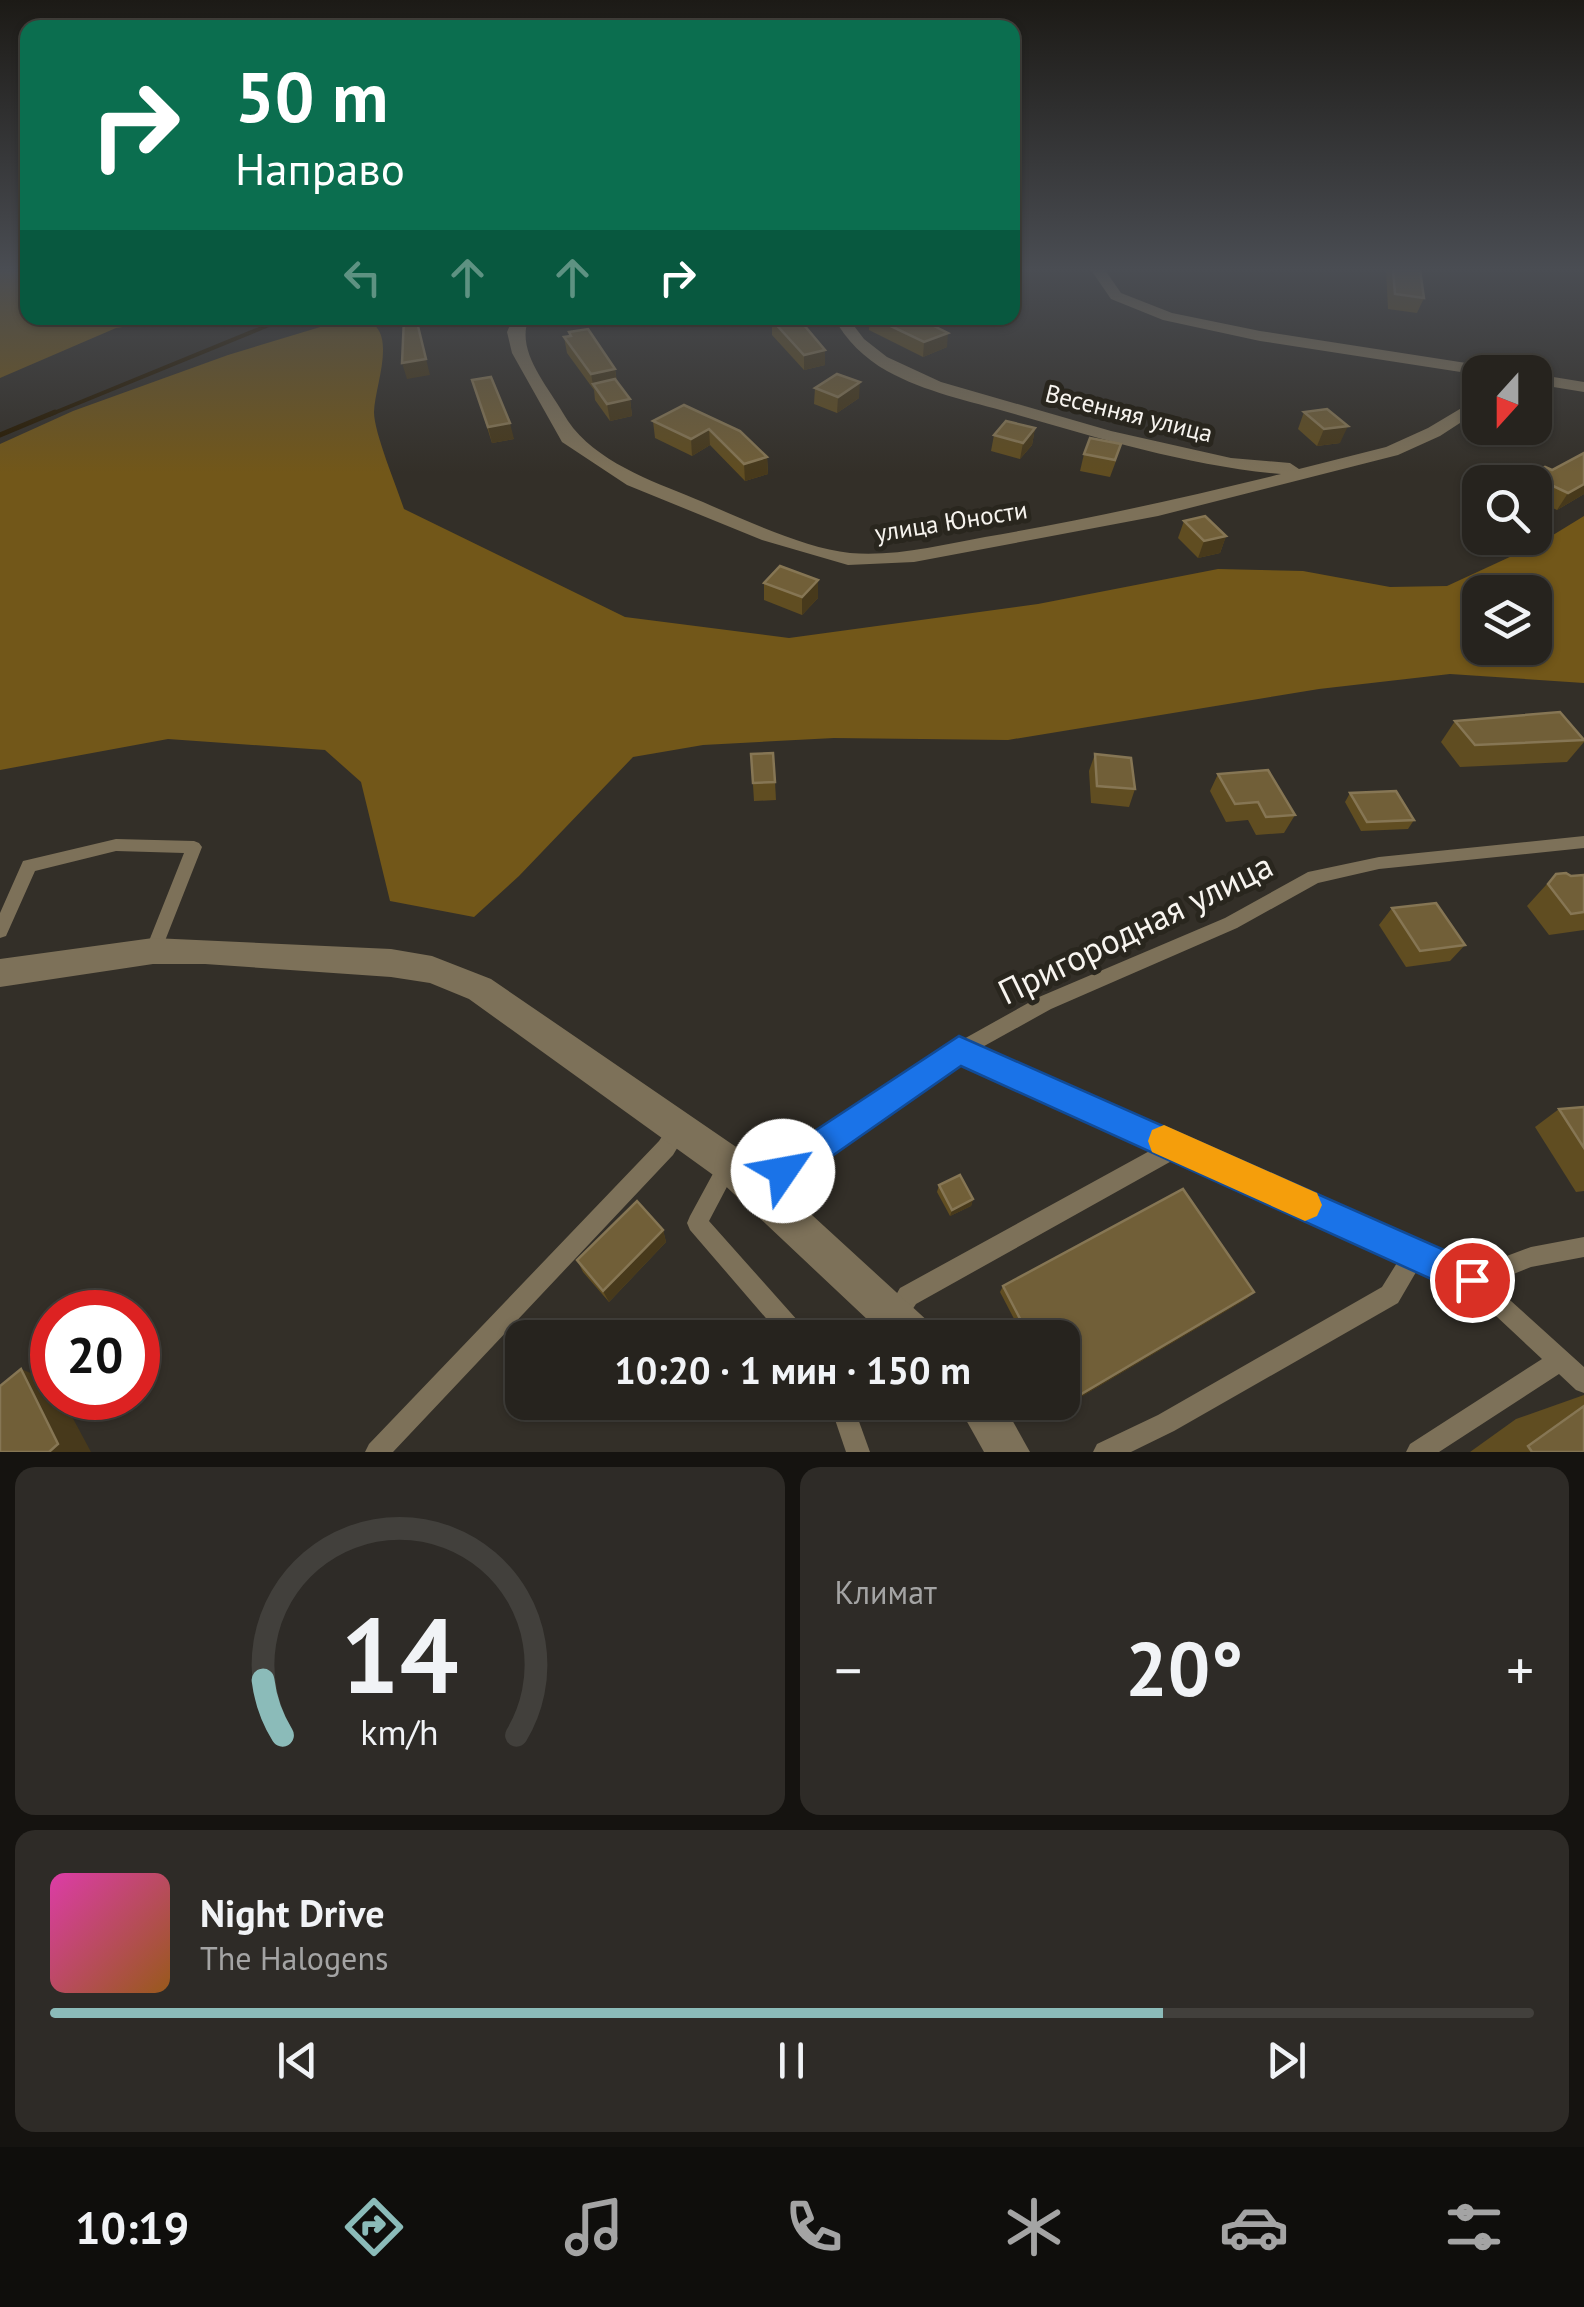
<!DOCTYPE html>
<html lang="ru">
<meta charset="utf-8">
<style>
body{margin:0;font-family:"PT Sans",sans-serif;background:#2e2b27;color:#f1f3f6;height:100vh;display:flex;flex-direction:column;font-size:38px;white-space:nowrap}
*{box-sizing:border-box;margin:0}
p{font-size:32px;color:#a4a4a4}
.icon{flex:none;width:55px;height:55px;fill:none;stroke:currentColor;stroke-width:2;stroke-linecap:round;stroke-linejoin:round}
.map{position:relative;height:1452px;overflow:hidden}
.drawer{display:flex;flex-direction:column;gap:15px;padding:15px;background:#151310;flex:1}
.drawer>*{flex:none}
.guide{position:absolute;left:20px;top:20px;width:1000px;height:305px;border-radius:20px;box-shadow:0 2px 8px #0004,0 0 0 2px #42403c;background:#0b6e4f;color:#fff;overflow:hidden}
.needle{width:65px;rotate:201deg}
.tools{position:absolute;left:1462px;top:355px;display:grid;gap:20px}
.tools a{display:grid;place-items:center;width:90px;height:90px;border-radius:20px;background:#26231e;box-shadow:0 2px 8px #0004,0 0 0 2px #42403c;font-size:50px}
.speed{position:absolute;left:30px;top:1290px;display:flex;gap:20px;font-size:50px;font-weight:700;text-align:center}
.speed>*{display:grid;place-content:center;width:130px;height:130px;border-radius:50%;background:#26231e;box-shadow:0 2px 8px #0004,0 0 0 2px #42403c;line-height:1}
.speed .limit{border:15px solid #d22;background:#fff;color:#111}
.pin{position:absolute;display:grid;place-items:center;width:85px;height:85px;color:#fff;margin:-42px;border:5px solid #fff;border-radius:50%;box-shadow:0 2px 10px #0007}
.me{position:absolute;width:110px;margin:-55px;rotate:57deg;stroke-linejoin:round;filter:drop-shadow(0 0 8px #0008)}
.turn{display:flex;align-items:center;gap:35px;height:210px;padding:0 50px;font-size:45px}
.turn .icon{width:130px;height:130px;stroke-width:2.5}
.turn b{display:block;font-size:70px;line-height:85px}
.lanes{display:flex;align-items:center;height:95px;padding:0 50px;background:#0003;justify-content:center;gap:50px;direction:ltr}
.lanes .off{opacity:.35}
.big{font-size:75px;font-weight:700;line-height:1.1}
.drawer .widget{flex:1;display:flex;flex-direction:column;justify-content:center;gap:15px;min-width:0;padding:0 35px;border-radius:20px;background:#2e2b27}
.drawer .dial{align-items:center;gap:0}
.dial svg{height:260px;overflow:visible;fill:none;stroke:#42403c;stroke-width:7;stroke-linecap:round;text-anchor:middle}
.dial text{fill:#f1f3f6;stroke:none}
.song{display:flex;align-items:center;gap:30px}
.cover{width:120px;height:120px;border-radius:15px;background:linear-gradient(135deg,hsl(320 70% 55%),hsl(30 70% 35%))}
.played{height:10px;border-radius:5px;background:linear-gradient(90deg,#8bbbb9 75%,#42403c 75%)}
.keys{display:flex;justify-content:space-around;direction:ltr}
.heat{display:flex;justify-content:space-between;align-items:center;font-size:55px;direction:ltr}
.drawer .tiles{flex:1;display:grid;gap:15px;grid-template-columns:1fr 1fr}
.widget:last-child{grid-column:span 2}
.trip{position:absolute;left:505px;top:1320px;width:575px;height:100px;border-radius:20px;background:#26231e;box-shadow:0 2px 8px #0004,0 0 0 2px #42403c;font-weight:700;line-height:100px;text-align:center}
.tabs{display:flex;height:160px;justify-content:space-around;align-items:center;background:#0f0e0c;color:#a4a4a4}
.tabs .icon{width:70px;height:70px}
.tabs .selected{color:#8bbbb9}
.tabs b{font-size:45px;color:#f1f3f6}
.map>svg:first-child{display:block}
.forest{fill:#725719;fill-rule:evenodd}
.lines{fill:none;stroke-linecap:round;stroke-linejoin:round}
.stream-far1{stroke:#281a00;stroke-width:4}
.stream{stroke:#281a00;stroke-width:5}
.service{fill:#7d7159;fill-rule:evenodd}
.minor{fill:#7d7159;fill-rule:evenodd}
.wall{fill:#604d21}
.shaded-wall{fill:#47391b}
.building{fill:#715f38;stroke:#867654;stroke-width:2.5}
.route{fill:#1a73e8;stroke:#114b97;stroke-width:2.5}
.slow{fill:#f59e0b}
.labels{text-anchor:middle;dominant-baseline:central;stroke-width:10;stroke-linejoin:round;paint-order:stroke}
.far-street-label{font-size:25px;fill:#f7f4ef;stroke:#29261e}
.near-street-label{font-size:35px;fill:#f7f4ef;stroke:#29261e}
</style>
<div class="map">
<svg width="1584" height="1452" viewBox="0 0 1584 1452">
<rect width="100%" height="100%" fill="#332f28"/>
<g class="forest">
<polygon points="0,270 27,270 28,318 183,318 116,328 0,378"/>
<path d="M 350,318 C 405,317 375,381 374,412 C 374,433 397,487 404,509 L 625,617 L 789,638 L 1038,604 L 1218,569 L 1303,571 L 1390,587 L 1447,586 L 1540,543 L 1584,516 L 1584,683 L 1450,674 L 1319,689 L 1008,740 L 834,738 L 703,745 L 633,757 L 519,876 L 474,917 L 390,901 L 361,782 L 325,750 L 168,739 L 0,770 L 0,444 L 73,411 L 228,355 ZM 1480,592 L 1535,592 L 1535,648 L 1480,648 Z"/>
</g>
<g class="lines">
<polyline class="stream-far1" points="49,415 286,318"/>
<polyline class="stream" points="0,435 55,412"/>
<g class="service">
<polygon points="1584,836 1584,848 1379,869 1318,883 1237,928 1051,1009 977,1050 1472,1269 1531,1247 1584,1237 1584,1257 1531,1267 1491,1283 1584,1367 1584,1393 1576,1390 1559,1374 1439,1452 1406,1452 1410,1444 1542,1359 1465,1287 1419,1267 1398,1303 1174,1431 1131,1452 1093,1452 1097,1444 1158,1415 1382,1287 1400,1258 1177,1158 916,1304 904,1322 896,1325 888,1322 885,1314 900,1288 1155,1148 960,1061 790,1178 769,1200 762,1203 755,1200 752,1193 755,1186 776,1164 953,1045 1039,997 1225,918 1308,872 1379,857"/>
<polygon points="116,839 194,841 199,843 202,847 159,956 153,958 147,956 145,951 184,853 116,851 35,871 6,936 0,938 0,913 23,861"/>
<polygon points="678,1120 685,1123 688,1130 673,1155 393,1452 365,1452 369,1444 659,1141 671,1123"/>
<polygon points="729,1154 736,1157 739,1164 709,1221 806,1330 809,1338 783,1338 690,1230 687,1223 690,1216 722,1157"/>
<polygon points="829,1402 852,1402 870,1452 846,1452"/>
</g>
<g class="minor">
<polygon points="1091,270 1105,270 1121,293 1172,313 1260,331 1492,367 1500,372 1480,375 1260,341 1163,320 1111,299"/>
<path d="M 513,318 L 529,318 C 515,350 547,385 563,413 C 587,456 641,477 686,495 C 733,514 800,548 850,553 C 894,557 942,545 985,537 C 1085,520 1183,498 1281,474 C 1189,466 1099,438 1011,413 C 969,401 925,392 887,371 C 864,358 846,340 834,318 L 848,318 L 864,339 L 887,357 L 941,382 L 1111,431 L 1231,458 L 1290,463 L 1299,469 L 1386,447 L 1428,428 L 1480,397 L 1480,410 L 1440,436 L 1398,455 L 1158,516 L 914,562 L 848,565 L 762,540 L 627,485 L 562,442 L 512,353 L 507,332 Z"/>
<polygon points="1535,374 1584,382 1584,392 1535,384"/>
<polygon points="153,938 391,949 432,956 491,979 742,1151 931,1324 937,1338 887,1338 716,1177 469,999 430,983 391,977 205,964 153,964 0,987 0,959"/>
<polygon points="956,1402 1002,1402 1030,1452 984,1452"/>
</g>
</g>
<g class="wall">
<polygon points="1386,270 1420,270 1424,298 1417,313 1388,309"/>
<polygon points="870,318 925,318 947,347 923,357 869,330"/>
<polygon points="772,320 825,365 804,370 772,335"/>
<polygon points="569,332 615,369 617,382 630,399 632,416 610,421 595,400 594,390 567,353 564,337 569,336"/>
<polygon points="472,380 514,439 492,443"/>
<polygon points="815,388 859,398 837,413 814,404"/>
<polygon points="684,405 767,457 768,474 745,481 710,445 692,456 655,438 653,421"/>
<polygon points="1304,412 1340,443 1317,446 1298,429"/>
<polygon points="1035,428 1032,445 1020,459 991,451 994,435"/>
<polygon points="1584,453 1584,494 1557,510 1540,502 1552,470"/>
<polygon points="1084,454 1116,461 1110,477 1080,471"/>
<polygon points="1480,509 1480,526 1472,522"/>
<polygon points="1184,521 1226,536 1220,553 1198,558 1178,538"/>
<polygon points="764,583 818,598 802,615 764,600"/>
<polygon points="1455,721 1584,739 1584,742 1567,762 1460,767 1441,742"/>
<polygon points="751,754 775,782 776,800 754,801"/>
<polygon points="1095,754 1135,789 1129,807 1091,803 1089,771"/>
<polygon points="1218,774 1295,815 1284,833 1256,835 1248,820 1226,822 1210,791"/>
<polygon points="1350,793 1414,820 1408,829 1361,831 1345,802"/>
<polygon points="1556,874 1571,876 1584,875 1584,930 1549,935 1527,906"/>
<polygon points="1392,908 1465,945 1450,961 1406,967 1379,925"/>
<polygon points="1584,1107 1584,1191 1576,1192 1535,1127 1559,1109"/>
<polygon points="939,1185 973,1199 971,1206 950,1216 937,1192"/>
<polygon points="663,1230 666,1242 609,1302 583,1272 577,1260"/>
<polygon points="1003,1286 1248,1298 1062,1408 1059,1402 1062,1402 1062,1338 1024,1338 1000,1292"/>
<polygon points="1584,1395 1584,1452 1470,1452 1516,1419"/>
</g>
<g class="shaded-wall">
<polygon points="416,318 430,375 407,379 402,363"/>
<polygon points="948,333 947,347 923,357 924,342"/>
<polygon points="825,350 825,365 804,370 804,355"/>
<polygon points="615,369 617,385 593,384 594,390 591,374"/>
<polygon points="860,382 859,398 837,413 838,397"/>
<polygon points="630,399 632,416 610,421 607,404"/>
<polygon points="510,423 514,439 492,443 488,427"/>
<polygon points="1348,426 1340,443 1317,446 1324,429"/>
<polygon points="1035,428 1032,445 1020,459 1023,443"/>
<polygon points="709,429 710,445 692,456 691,439"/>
<polygon points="767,457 768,474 745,481 744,464"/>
<polygon points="1584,484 1584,494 1557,510 1568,493"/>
<polygon points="1551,485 1540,502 1535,506 1535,495"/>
<polygon points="1226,536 1220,553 1198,558 1204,541"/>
<polygon points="818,580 818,598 802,615 802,597"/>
<polygon points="973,1199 971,1206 950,1216 952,1210"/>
<polygon points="663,1230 666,1242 609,1302 603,1291"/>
<polygon points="1254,1292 1248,1298 1062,1408 1066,1403"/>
<polygon points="21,1369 52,1382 52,1398 62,1398 91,1452 49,1452"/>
</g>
<g class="building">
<polygon points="1393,270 1420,270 1424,298 1395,294"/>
<polygon points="404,318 416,318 426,359 402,363"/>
<polygon points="786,318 798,318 825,350 804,355 772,320"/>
<polygon points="874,318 925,318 928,323 948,333 924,342"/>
<polygon points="588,329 615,369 591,374 564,337 571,336 569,332"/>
<polygon points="837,374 860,382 838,397 815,388"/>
<polygon points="491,377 510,423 488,427 472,380"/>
<polygon points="615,379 630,399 607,404 593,384"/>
<polygon points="684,405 740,431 767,457 744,464 709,429 691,439 653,421"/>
<polygon points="1327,409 1348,426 1324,429 1304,412"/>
<polygon points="1006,421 1035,428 1023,443 994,435"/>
<polygon points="1090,438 1121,444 1115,460 1084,454"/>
<polygon points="1584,453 1584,484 1568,493 1551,485 1535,495 1535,482 1520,482 1545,467 1552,470"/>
<polygon points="1205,516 1226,536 1204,541 1184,521"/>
<polygon points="780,566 818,580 802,597 764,583"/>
<polygon points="1560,712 1584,740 1475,745 1455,721"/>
<polygon points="773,753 775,782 753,783 751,754"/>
<polygon points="1095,754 1131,758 1135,789 1097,786"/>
<polygon points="1268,770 1295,815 1266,817 1258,802 1235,804 1218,774"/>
<polygon points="1396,791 1414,820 1367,822 1350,793"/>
<polygon points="1566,873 1571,876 1584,875 1584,912 1571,914 1548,884 1556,874"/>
<polygon points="1436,903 1465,945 1420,951 1392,908"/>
<polygon points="1584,1107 1584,1148 1559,1109"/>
<polygon points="960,1175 973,1199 952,1210 939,1185"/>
<polygon points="1183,1189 1254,1292 1066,1403 1062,1397 1062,1338 1030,1338 1003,1286"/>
<polygon points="637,1201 663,1230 603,1291 577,1260"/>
<polygon points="21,1369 58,1444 49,1452 0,1452 0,1386"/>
<polygon points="1584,1406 1584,1452 1532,1452 1528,1446"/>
</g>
<linearGradient id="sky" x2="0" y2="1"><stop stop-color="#1c1a16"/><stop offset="0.57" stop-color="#4a4d53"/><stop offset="1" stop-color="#4a4d53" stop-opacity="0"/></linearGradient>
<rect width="1584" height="473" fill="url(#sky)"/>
<polygon class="route" points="959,1036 1485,1268 1490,1280 1485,1292 1472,1298 1460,1292 961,1066 795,1182 783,1187 772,1182 767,1171 772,1159"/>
<polygon class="slow" points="1164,1125 1317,1193 1322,1205 1317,1216 1305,1221 1152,1152 1148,1141 1152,1130"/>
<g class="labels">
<g class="far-street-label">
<text transform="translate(1129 413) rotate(14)">Весенняя улица</text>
<text transform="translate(951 521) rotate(-9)">улица Юности</text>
</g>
<g class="near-street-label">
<text transform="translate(1135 928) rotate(-26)">Пригородная улица</text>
</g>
</g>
</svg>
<div class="tools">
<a><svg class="needle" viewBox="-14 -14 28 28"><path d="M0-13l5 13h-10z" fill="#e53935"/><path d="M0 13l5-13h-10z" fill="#a4a4a4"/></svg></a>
<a><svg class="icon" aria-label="search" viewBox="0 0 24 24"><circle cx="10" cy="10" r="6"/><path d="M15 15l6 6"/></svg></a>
<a><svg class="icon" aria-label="layers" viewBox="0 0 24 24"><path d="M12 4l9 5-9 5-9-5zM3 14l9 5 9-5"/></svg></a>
</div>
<div class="speed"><div class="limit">20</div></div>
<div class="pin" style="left:1472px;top:1280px;background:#d93025"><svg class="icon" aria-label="arrive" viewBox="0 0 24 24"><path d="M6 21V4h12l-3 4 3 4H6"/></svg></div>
<svg class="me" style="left:783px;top:1171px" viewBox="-20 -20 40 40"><circle r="19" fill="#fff"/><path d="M0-13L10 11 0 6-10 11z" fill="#1a73e8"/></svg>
<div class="trip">10:20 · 1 мин · 150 m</div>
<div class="guide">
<div class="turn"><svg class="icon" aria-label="right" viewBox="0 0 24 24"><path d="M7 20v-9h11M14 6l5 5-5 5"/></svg><div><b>50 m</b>Направо</div></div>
<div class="lanes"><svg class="icon off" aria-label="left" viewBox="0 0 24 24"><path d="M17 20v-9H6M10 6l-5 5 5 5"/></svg><svg class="icon off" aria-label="ahead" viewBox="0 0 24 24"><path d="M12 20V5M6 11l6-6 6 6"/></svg><svg class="icon off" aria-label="ahead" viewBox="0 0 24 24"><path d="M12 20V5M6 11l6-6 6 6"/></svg><svg class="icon" aria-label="right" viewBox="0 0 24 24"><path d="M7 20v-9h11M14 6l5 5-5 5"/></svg></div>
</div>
</div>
<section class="drawer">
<div class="tiles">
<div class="widget dial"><svg viewBox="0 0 100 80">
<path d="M14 69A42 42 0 1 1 86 69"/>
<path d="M14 69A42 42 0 0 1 8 52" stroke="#8bbbb9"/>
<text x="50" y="56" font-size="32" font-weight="700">14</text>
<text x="50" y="72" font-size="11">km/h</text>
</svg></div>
<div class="widget"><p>Климат</p>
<div class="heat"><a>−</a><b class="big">20°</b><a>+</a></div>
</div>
<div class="widget">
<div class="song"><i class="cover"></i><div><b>Night Drive</b><p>The Halogens</p></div></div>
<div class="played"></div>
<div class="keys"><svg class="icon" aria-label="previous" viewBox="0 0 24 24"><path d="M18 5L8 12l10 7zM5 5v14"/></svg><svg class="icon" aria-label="pause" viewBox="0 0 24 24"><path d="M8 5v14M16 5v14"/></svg><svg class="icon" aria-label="next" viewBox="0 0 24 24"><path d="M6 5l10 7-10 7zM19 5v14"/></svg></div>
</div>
</div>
</section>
<nav class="tabs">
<b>10:19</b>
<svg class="icon selected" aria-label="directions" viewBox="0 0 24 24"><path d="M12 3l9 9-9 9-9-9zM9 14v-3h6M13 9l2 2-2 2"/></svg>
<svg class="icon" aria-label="music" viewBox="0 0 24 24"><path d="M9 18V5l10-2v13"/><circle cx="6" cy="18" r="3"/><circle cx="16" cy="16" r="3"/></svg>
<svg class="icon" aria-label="phone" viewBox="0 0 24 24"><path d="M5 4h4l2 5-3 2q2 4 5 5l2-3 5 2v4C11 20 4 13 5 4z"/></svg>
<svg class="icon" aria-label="climate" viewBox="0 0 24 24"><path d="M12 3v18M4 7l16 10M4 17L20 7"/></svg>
<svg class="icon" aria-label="car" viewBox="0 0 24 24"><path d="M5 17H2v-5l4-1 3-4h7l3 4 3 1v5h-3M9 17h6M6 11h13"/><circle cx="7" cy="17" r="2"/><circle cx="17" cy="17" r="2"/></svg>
<svg class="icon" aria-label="filters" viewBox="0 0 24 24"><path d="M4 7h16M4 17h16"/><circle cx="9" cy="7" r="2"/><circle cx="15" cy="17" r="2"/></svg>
</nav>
